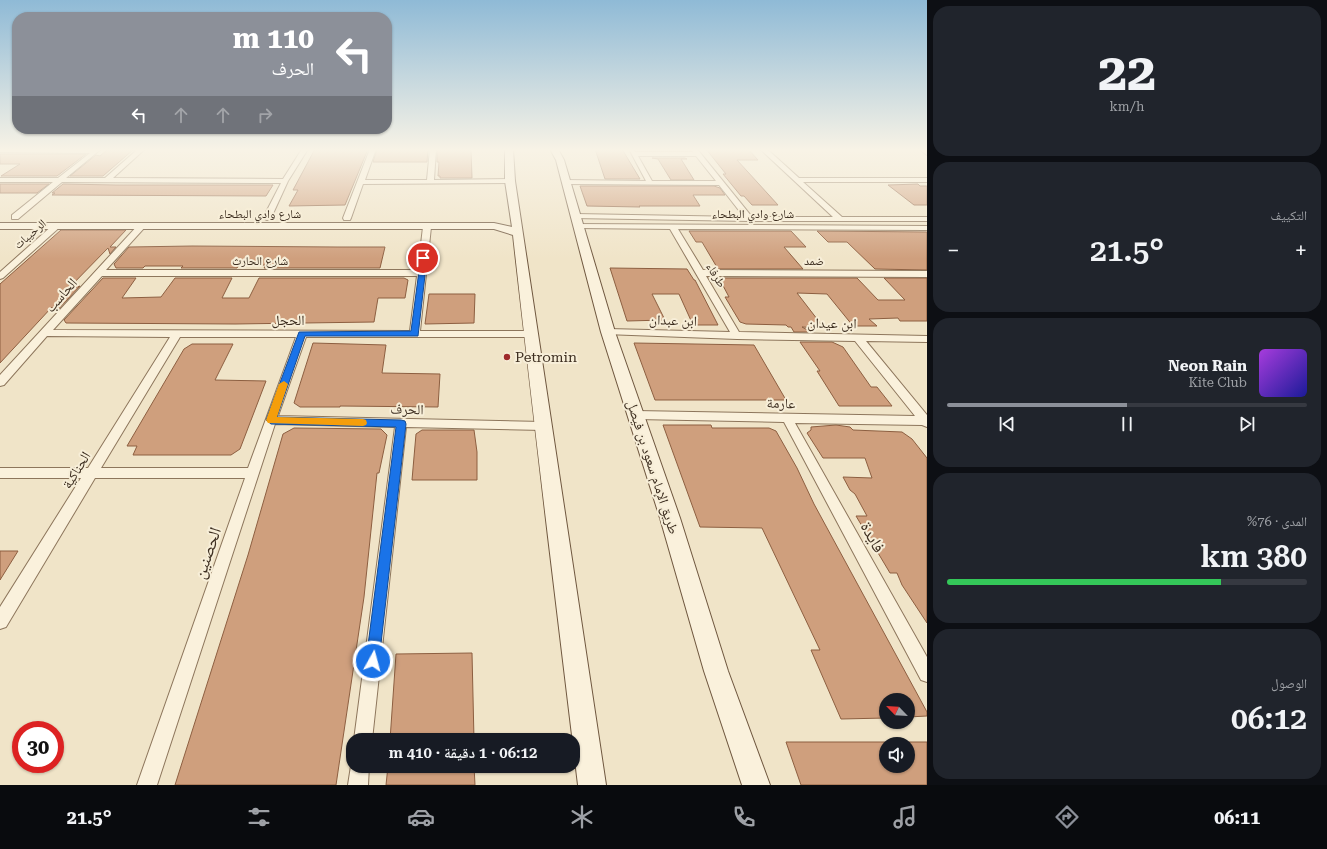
<!DOCTYPE html>
<html lang="ar">
<meta charset="utf-8">
<style>
body{margin:0;font-family:"Roboto Serif","Noto Naskh Arabic",serif;background:#20242c;color:#f1f3f6;direction:rtl;height:100vh;display:flex;flex-direction:column;font-size:15px;white-space:nowrap}
*{box-sizing:border-box;margin:0}
p{font-size:13px;color:#9ea1a6}
.icon{flex:none;width:22px;height:22px;fill:none;stroke:currentColor;stroke-width:2;stroke-linecap:round;stroke-linejoin:round}
.map{position:relative;flex:1;overflow:hidden;direction:ltr}
.panel{display:flex;flex-direction:column;gap:6px;padding:6px;background:#0d0f14;width:400px}
.panel>*{flex:none}
.hud{position:absolute;left:12px;top:12px;width:380px;height:122px;border-radius:16px;box-shadow:0 1px 3px #0004;direction:rtl;background:#8c9099;color:#fff;overflow:hidden}
.needle{width:26px;rotate:295deg}
.buttons{position:absolute;left:879px;top:693px;display:grid;gap:8px}
.buttons a{display:grid;place-items:center;width:36px;height:36px;border-radius:50%;background:#171b24;box-shadow:0 1px 3px #0004;font-size:20px}
.speed{position:absolute;left:12px;top:721px;display:flex;gap:8px;font-size:20px;font-weight:700;text-align:center}
.speed>*{display:grid;place-content:center;width:52px;height:52px;border-radius:50%;background:#171b24;box-shadow:0 1px 3px #0004;line-height:1}
.speed .limit{border:6px solid #d22;background:#fff;color:#111}
.pin{position:absolute;display:grid;place-items:center;width:34px;height:34px;color:#fff;margin:-17px;border:2px solid #fff;border-radius:50%;box-shadow:0 1px 4px #0007}
.me{position:absolute;width:44px;margin:-22px;rotate:7deg;stroke-linejoin:round;filter:drop-shadow(0 0 3px #0008)}
.turn{display:flex;align-items:center;gap:14px;height:84px;padding:0 12px;font-size:18px}
.turn .icon{width:52px;height:52px;stroke-width:2.5}
.turn b{display:block;font-size:28px;line-height:34px}
.lanes{display:flex;align-items:center;height:38px;padding:0 12px;background:#0003;justify-content:center;gap:20px;direction:ltr}
.lanes .off{opacity:.35}
.big{font-size:30px;font-weight:600;line-height:1.1}
.panel .tile{flex:1;display:flex;flex-direction:column;justify-content:center;gap:6px;min-width:0;padding:0 14px;border-radius:16px;background:#20242c}
.panel .dial{align-items:center;gap:0}
.dial b{font-size:52px;line-height:1}
.song{display:flex;align-items:center;gap:12px}
.cover{width:48px;height:48px;border-radius:6px;background:linear-gradient(135deg,hsl(280 70% 55%),hsl(240 70% 35%))}
.played{height:4px;border-radius:2px;background:linear-gradient(90deg,#8c9099 50%,#363941 50%)}
.keys{display:flex;justify-content:space-around;direction:ltr}
.heat{display:flex;justify-content:space-between;align-items:center;font-size:22px;direction:ltr}
.charge{height:6px;border-radius:3px;background:linear-gradient(90deg,#34c759 76%,#363941 0)}
.trip{position:absolute;left:346px;top:733px;width:234px;height:40px;border-radius:16px;background:#171b24;box-shadow:0 1px 3px #0004;font-weight:600;line-height:40px;text-align:center;direction:rtl}
.menu{display:flex;height:64px;justify-content:space-around;align-items:center;background:#090b0e;color:#9ea1a6}
.menu .icon{width:28px;height:28px}
.menu .on{color:#8c9099}
.menu b{font-size:18px;color:#f1f3f6}
main{display:flex;flex:1;min-height:0}
.map>svg:first-child{display:block}
.building{fill:#cf9f7d;stroke:#8d5f41}
.lines{fill:none;stroke-linecap:round;stroke-linejoin:round}
.street-casing{stroke:#8d765c;stroke-width:2}
.secondary-casing{stroke:#6f573f;stroke-width:2}
.street{fill:#faf1dc;fill-rule:evenodd}
.secondary{fill:#faf1dc;fill-rule:evenodd}
.route{fill:#1a73e8;stroke:#114b97}
.slow{fill:#f59e0b}
.poi-dot{fill:#9e2a2b;stroke:#f7eed8;stroke-width:1.5}
.labels{text-anchor:middle;dominant-baseline:central;stroke-width:4;stroke-linejoin:round;paint-order:stroke}
.far-street-label{font-size:12px;fill:#3d2e20;stroke:#f7eed8}
.street-label{font-size:14px;fill:#3d2e20;stroke:#f7eed8}
.poi-label{font-size:14px;fill:#3d2e20;stroke:#f7eed8;text-anchor:start}
.near-street-label{font-size:17px;fill:#3d2e20;stroke:#f7eed8}
</style>
<main>
<section class="panel">
<div class="tile dial"><b>22</b><p>km/h</p></div>
<div class="tile"><p>التكييف</p>
<div class="heat"><a>−</a><b class="big">21.5°</b><a>+</a></div>
</div>
<div class="tile">
<div class="song"><i class="cover"></i><div><b>Neon Rain</b><p>Kite Club</p></div></div>
<div class="played"></div>
<div class="keys"><svg class="icon" aria-label="previous" viewBox="0 0 24 24"><path d="M18 5L8 12l10 7zM5 5v14"/></svg><svg class="icon" aria-label="pause" viewBox="0 0 24 24"><path d="M8 5v14M16 5v14"/></svg><svg class="icon" aria-label="next" viewBox="0 0 24 24"><path d="M6 5l10 7-10 7zM19 5v14"/></svg></div>
</div>
<div class="tile"><p>المدى · 76%</p><b class="big">380 km</b><div class="charge"></div></div>
<div class="tile"><p>الوصول</p><b class="big">06:12</b></div>
</section>
<div class="map">
<svg width="927" height="785" viewBox="0 0 927 785">
<rect width="100%" height="100%" fill="#f0e4c8"/>
<g class="building">
<polygon points="108,149 134,149 103,176 70,176 96,155 100,156"/>
<polygon points="315,149 368,149 345,205 289,206 298,190 293,190"/>
<polygon points="377,149 428,149 427,162 373,162"/>
<polygon points="437,149 471,149 472,178 440,178 440,176 438,176 439,162 437,162"/>
<polygon points="595,149 622,149 640,179 605,179"/>
<polygon points="706,149 748,149 758,160 737,160 778,205 752,205 744,196 741,196 723,174 726,174"/>
<polygon points="0,154 86,154 57,176 1,176 20,164 0,164"/>
<polygon points="652,158 685,158 687,159 681,159 694,180 671,180 658,159"/>
<polygon points="0,184 49,184 37,193 0,193"/>
<polygon points="63,184 116,185 273,185 266,196 52,195 55,193 52,193"/>
<polygon points="918,184 920,186 927,186 927,205 914,205 888,185"/>
<polygon points="580,186 714,186 720,188 725,195 693,195 700,206 639,206 640,207 587,206"/>
<polygon points="61,230 126,230 110,247 116,247 110,254 108,248 66,291 80,286 56,312 52,307 0,363 0,284"/>
<polygon points="689,231 791,231 806,247 784,247 803,269 718,269 702,242 696,242"/>
<polygon points="817,231 927,232 927,270 875,269 847,242 828,242"/>
<polygon points="192,246 338,247 385,247 380,268 264,268 266,265 239,265 237,268 181,268 183,266 145,266 143,268 116,268 114,264 129,247"/>
<polygon points="610,268 687,269 694,280 695,280 718,325 693,325 679,294 652,294 665,320 627,321"/>
<polygon points="103,278 136,278 122,298 161,297 175,278 232,278 222,298 249,298 259,278 404,278 408,280 405,298 378,298 374,322 235,324 66,323 64,320"/>
<polygon points="719,278 857,278 878,300 905,300 884,278 927,278 927,321 900,321 898,318 869,319 877,326 853,326 827,294 797,293 824,328 802,327 811,332 794,332 791,327 788,327 786,325 746,324 740,322 725,297 729,297"/>
<polygon points="429,294 475,294 474,323 425,324"/>
<polygon points="800,342 832,342 843,347 871,387 877,387 892,406 839,406 817,371 820,371"/>
<polygon points="313,343 386,345 382,373 440,374 438,407 340,406 340,407 300,407 294,403"/>
<polygon points="634,343 754,345 786,400 655,400"/>
<polygon points="192,344 233,344 215,380 266,381 240,449 231,455 133,455 137,446 127,446 184,349"/>
<polygon points="663,425 711,425 712,428 769,428 776,431 797,468 814,504 927,712 927,716 908,717 908,700 886,700 886,718 841,719 811,650 820,650 762,528 700,527"/>
<polygon points="836,425 850,427 853,430 902,432 912,439 927,458 927,623 902,585 897,573 890,573 856,516 867,516 855,494 850,490 843,477 872,478 865,458 823,458 807,433 811,430 811,427"/>
<polygon points="294,428 381,429 387,435 379,473 377,473 364,597 336,785 175,785 248,555 283,434"/>
<polygon points="422,430 474,430 477,452 477,480 412,480 416,434"/>
<polygon points="0,551 18,551 0,580"/>
<polygon points="472,653 474,740 390,740 396,654"/>
<polygon points="786,742 886,742 886,766 908,766 908,742 927,742 927,785 801,785"/>
<polygon points="388,766 474,766 475,785 386,785"/>
</g>
<g class="lines">
<defs>
<g id="street">
<polygon points="0,149 101,149 66,178 105,178 138,149 145,149 113,178 283,179 302,149 308,149 288,181 271,218 267,220 263,218 281,183 62,182 18,219 12,219 12,215 53,182 0,182 0,178 58,178 90,153 0,152"/>
<polygon points="370,149 376,149 365,180 427,180 430,149 436,149 434,180 510,179 513,181 510,183 363,184 351,218 350,220 344,220 343,218"/>
<path d="M 629,149 L 633,149 L 635,152 L 693,152 L 691,149 L 697,149 L 752,217 L 833,217 L 760,149 L 767,149 L 799,178 L 927,178 L 927,182 L 803,182 L 842,217 L 927,217 L 927,221 L 750,221 L 573,218 L 573,214 L 576,214 L 744,217 L 719,185 L 566,184 L 563,182 L 566,180 L 646,181 ZM 638,156 L 696,156 L 716,181 L 652,181 Z"/>
<polygon points="919,149 926,149 927,155"/>
<polygon points="54,224 60,224 61,226 3,278 0,279 0,272"/>
<path d="M 139,224 L 145,224 L 146,226 L 106,270 L 418,270 L 423,227 L 424,225 L 430,225 L 431,227 L 420,331 L 530,331 L 535,334 L 530,337 L 306,337 L 278,416 L 543,422 L 547,423 L 549,426 L 547,429 L 543,430 L 406,427 L 372,740 L 354,740 L 395,427 L 275,424 L 157,785 L 137,785 L 245,478 L 95,478 L 6,627 L 0,629 L 0,607 L 81,478 L 0,478 L 0,468 L 88,468 L 170,337 L 47,336 L 4,385 L 0,386 L 0,375 ZM 102,276 L 417,276 L 410,331 L 53,330 ZM 180,337 L 296,337 L 248,468 L 101,468 Z"/>
<polygon points="576,224 927,226 927,230 678,229 703,270 927,271 927,277 706,276 739,332 927,336 927,342 866,341 927,415 927,427 922,425 795,423 927,657 927,682 921,680 784,422 636,419 632,418 630,415 632,412 636,411 915,416 855,341 737,339 605,334 603,332 605,330 608,329 730,332 670,229 579,228 575,226"/>
<polygon points="353,760 353,766 369,766 368,785 348,785 351,766"/>
</g>
<g id="secondary">
<path d="M 505,149 L 513,149 L 515,181 L 606,785 L 578,785 C 556,602 533,418 513,235 L 494,229 L 0,229 L 0,223 L 494,223 L 512,227 L 505,181 Z"/>
<polygon points="550,149 558,149 564,160 615,332 680,518 728,671 770,785 742,785 704,671 660,518 601,332 556,160"/>
</g>
</defs>
<use href="#street" class="street-casing"/>
<use href="#secondary" class="secondary-casing"/>
<use href="#street" class="street"/>
<use href="#secondary" class="secondary"/>
</g>
<linearGradient id="sky" x2="0" y2="1"><stop stop-color="#8fbad6"/><stop offset="0.58" stop-color="#f8f3e6"/><stop offset="1" stop-color="#f8f3e6" stop-opacity="0"/></linearGradient>
<rect width="927" height="259" fill="url(#sky)"/>
<polygon class="route" points="421,256 427,258 418,336 305,336 277,417 401,420 405,421 406,424 379,661 377,666 373,668 368,666 366,661 396,427 271,424 266,420 299,332 411,331"/>
<polygon class="slow" points="284,381 288,384 277,417 363,419 366,420 367,423 366,425 363,426 268,423 266,420 279,384"/>
<circle class="poi-dot" cx="507" cy="357" r="4"/>
<g class="labels">
<g class="far-street-label">
<text x="260" y="214">شارع وادي البطحاء</text>
<text x="753" y="214">شارع وادي البطحاء</text>
<text transform="translate(30 234) rotate(-41)">الرحيبات</text>
<text x="260" y="261">شارع الحارث</text>
<text x="814" y="261">ضمد</text>
<text transform="translate(716 275) rotate(59)">طرفاء</text>
</g>
<g class="street-label">
<text transform="translate(61 295) rotate(-49)">الحاسب</text>
<text x="288" y="320">الحجل</text>
<text transform="translate(673 320) rotate(2)">ابن عبدان</text>
<text transform="translate(832 323) rotate(1)">ابن عيدان</text>
<text transform="translate(781 403) rotate(1)">عارمة</text>
<text transform="translate(407 409) rotate(1)">الحرف</text>
<text transform="translate(653 467) rotate(72)">طريق الإمام سعود بن فيصل</text>
<text transform="translate(76 470) rotate(-58)">الحناكية</text>
</g>
<g class="poi-label">
<text x="515" y="357">Petromin</text>
</g>
<g class="near-street-label">
<text transform="translate(873 537) rotate(61)">فايدة</text>
<text transform="translate(207 553) rotate(-71)">الحصنين</text>
</g>
</g>
</svg>
<div class="buttons">
<a><svg class="needle" viewBox="-14 -14 28 28"><path d="M0-13l5 13h-10z" fill="#e53935"/><path d="M0 13l5-13h-10z" fill="#9ea1a6"/></svg></a>
<a><svg class="icon" aria-label="sound" viewBox="0 0 24 24"><path d="M4 9h4l5-4v14l-5-4H4zM17 9q2 3 0 6"/></svg></a>
</div>
<div class="speed"><div class="limit">30</div></div>
<div class="pin" style="left:423px;top:258px;background:#d93025"><svg class="icon" aria-label="arrive" viewBox="0 0 24 24"><path d="M6 21V4h12l-3 4 3 4H6"/></svg></div>
<svg class="me" style="left:373px;top:661px" viewBox="-20 -20 40 40"><circle r="17" fill="#1a73e8" stroke="#fff" stroke-width="3"/><path d="M0-11L8 9 0 5-8 9z" fill="#fff"/></svg>
<div class="trip">06:12 · 1 دقيقة · 410 m</div>
<div class="hud">
<div class="turn"><svg class="icon" aria-label="left" viewBox="0 0 24 24"><path d="M17 20v-9H6M10 6l-5 5 5 5"/></svg><div><b>110 m</b>الحرف</div></div>
<div class="lanes"><svg class="icon" aria-label="left" viewBox="0 0 24 24"><path d="M17 20v-9H6M10 6l-5 5 5 5"/></svg><svg class="icon off" aria-label="ahead" viewBox="0 0 24 24"><path d="M12 20V5M6 11l6-6 6 6"/></svg><svg class="icon off" aria-label="ahead" viewBox="0 0 24 24"><path d="M12 20V5M6 11l6-6 6 6"/></svg><svg class="icon off" aria-label="right" viewBox="0 0 24 24"><path d="M7 20v-9h11M14 6l5 5-5 5"/></svg></div>
</div>
</div>
</main>
<nav class="menu">
<b>06:11</b>
<svg class="icon on" aria-label="directions" viewBox="0 0 24 24"><path d="M12 3l9 9-9 9-9-9zM9 14v-3h6M13 9l2 2-2 2"/></svg>
<svg class="icon" aria-label="music" viewBox="0 0 24 24"><path d="M9 18V5l10-2v13"/><circle cx="6" cy="18" r="3"/><circle cx="16" cy="16" r="3"/></svg>
<svg class="icon" aria-label="phone" viewBox="0 0 24 24"><path d="M5 4h4l2 5-3 2q2 4 5 5l2-3 5 2v4C11 20 4 13 5 4z"/></svg>
<svg class="icon" aria-label="climate" viewBox="0 0 24 24"><path d="M12 3v18M4 7l16 10M4 17L20 7"/></svg>
<svg class="icon" aria-label="car" viewBox="0 0 24 24"><path d="M5 17H2v-5l4-1 3-4h7l3 4 3 1v5h-3M9 17h6M6 11h13"/><circle cx="7" cy="17" r="2"/><circle cx="17" cy="17" r="2"/></svg>
<svg class="icon" aria-label="filters" viewBox="0 0 24 24"><path d="M4 7h16M4 17h16"/><circle cx="9" cy="7" r="2"/><circle cx="15" cy="17" r="2"/></svg>
<b>21.5°</b>
</nav>
